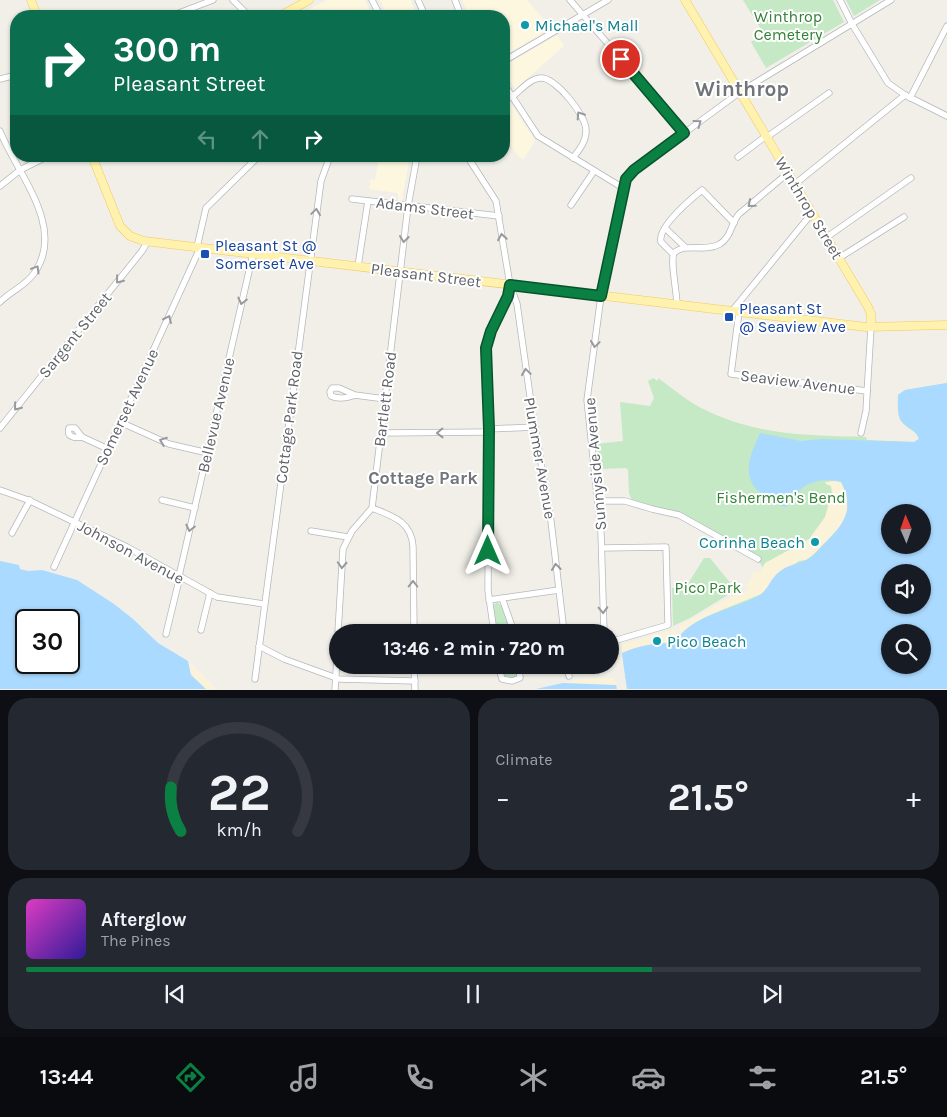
<!DOCTYPE html>
<meta charset="utf-8">
<style>
body{margin:0;font-family:Karla,sans-serif;background:#242831;color:#f1f3f6;height:100vh;display:flex;flex-direction:column;font-size:19px;white-space:nowrap}
*{box-sizing:border-box;margin:0}
p{font-size:16px;color:#9ea1a6}
.icon{flex:none;width:28px;height:28px;fill:none;stroke:currentColor;stroke-width:2;stroke-linecap:round;stroke-linejoin:round}
.map{position:relative;height:690px;overflow:hidden}
.side{display:flex;flex-direction:column;gap:8px;padding:8px;background:#0d0f14;flex:1}
.side>*{flex:none}
.banner{position:absolute;left:10px;top:10px;width:500px;height:152px;border-radius:20px;box-shadow:0 1px 4px #0004;background:#0b6e4f;color:#fff;overflow:hidden}
.needle{width:32px;rotate:358deg}
.buttons{position:absolute;left:881px;top:504px;display:grid;gap:10px}
.buttons a{display:grid;place-items:center;width:50px;height:50px;border-radius:50%;background:#171b24;box-shadow:0 1px 4px #0004;font-size:25px}
.speed{position:absolute;left:15px;top:609px;display:flex;gap:10px;font-size:25px;font-weight:700;text-align:center}
.speed>*{display:grid;place-content:center;width:65px;height:65px;border-radius:50%;background:#171b24;box-shadow:0 1px 4px #0004;line-height:1}
.speed .limit{border:2px solid #111;border-radius:8px;background:#fff;color:#111}
.pin{position:absolute;display:grid;place-items:center;width:42px;height:42px;color:#fff;margin:-21px;border:2px solid #fff;border-radius:50%;box-shadow:0 1px 5px #0007}
.me{position:absolute;width:55px;margin:-28px;rotate:0deg;stroke-linejoin:round;filter:drop-shadow(0 0 4px #0008)}
.turn{display:flex;align-items:center;gap:18px;height:105px;padding:0 20px;font-size:22px}
.turn .icon{width:65px;height:65px;stroke-width:2.5}
.turn b{display:block;font-size:35px;line-height:42px}
.lanes{display:flex;align-items:center;height:48px;padding:0 20px;background:#0003;justify-content:center;gap:25px;direction:ltr}
.lanes .off{opacity:.35}
.big{font-size:38px;font-weight:700;line-height:1.1}
.side .widget{flex:1;display:flex;flex-direction:column;justify-content:center;gap:8px;min-width:0;padding:0 18px;border-radius:20px;background:#242831}
.side .dial{align-items:center;gap:0}
.dial svg{height:130px;overflow:visible;fill:none;stroke:#363941;stroke-width:7;stroke-linecap:round;text-anchor:middle}
.dial text{fill:#f1f3f6;stroke:none}
.song{display:flex;align-items:center;gap:15px}
.cover{width:60px;height:60px;border-radius:8px;background:linear-gradient(135deg,hsl(310 70% 55%),hsl(250 70% 35%))}
.played{height:5px;border-radius:2px;background:linear-gradient(90deg,#0b8043 70%,#363941 70%)}
.keys{display:flex;justify-content:space-around;direction:ltr}
.heat{display:flex;justify-content:space-between;align-items:center;font-size:28px;direction:ltr}
.side .tiles{flex:1;display:grid;gap:8px;grid-template-columns:1fr 1fr}
.widget:last-child{grid-column:span 2}
.trip{position:absolute;left:329px;top:624px;width:290px;height:50px;border-radius:25px;background:#171b24;box-shadow:0 1px 4px #0004;font-weight:700;line-height:50px;text-align:center}
.tab-bar{display:flex;height:80px;justify-content:space-around;align-items:center;background:#090b0e;color:#9ea1a6}
.tab-bar .icon{width:35px;height:35px}
.tab-bar .current{color:#0b8043}
.tab-bar b{font-size:22px;color:#f1f3f6}
.map>svg:first-child{display:block}
.commercial{fill:#fef7e0}
.green{fill:#c5e8c5}
.sand{fill:#fbf3d9}
.water{fill:#aadaff;fill-rule:evenodd}
.lines{fill:none;stroke-linecap:round;stroke-linejoin:round}
.minor-casing{stroke:#b5b8bc;stroke-width:7}
.major-casing{stroke:#f2c960;stroke-width:9}
.minor{stroke:#fff;stroke-width:5.5}
.major{stroke:#fff2af;stroke-width:8}
.oneway{stroke:#979a9d}
.route-casing{stroke:#07532c;stroke-width:12}
.route{stroke:#0b8043;stroke-width:9}
.culture-dot{fill:#0f9aa8;stroke:#fff;stroke-width:2}
.transit-dot{fill:#1a4fb4;stroke:#fff;stroke-width:2}
.labels{text-anchor:middle;dominant-baseline:central;stroke-width:4;stroke-linejoin:round;paint-order:stroke}
.park-label{font-size:16px;fill:#348238;stroke:#fff}
.culture-label{font-size:16px;fill:#0d838f;stroke:#fff;text-anchor:start}
.street-label{font-size:16px;fill:#5f6368;stroke:#fff}
.transit-label{font-size:16px;fill:#164399;stroke:#fff;text-anchor:start}
.neighbourhood-label{font-size:18px;font-weight:bold;fill:#70757a;stroke:#fff}
.district-label{font-size:21px;font-weight:bold;fill:#70757a;stroke:#fff}
</style>
<div class="map">
<svg width="947" height="690" viewBox="0 0 947 690">
<rect width="100%" height="100%" fill="#f1efe8"/>
<g class="commercial">
<polygon points="327,0 365,0 372,16 310,16 307,10"/>
<polygon points="380,0 411,0 415,12 404,16 387,16"/>
<polygon points="462,0 527,0 551,28 504,56 504,16 469,16"/>
<polygon points="557,35 564,46 515,89 504,72 504,66"/>
<polygon points="504,92 535,141 523,160 517,155 504,135"/>
<polygon points="379,156 410,156 402,200 398,200 398,193 369,189 371,179 375,180"/>
</g>
<g class="green">
<polygon points="743,0 833,0 844,22 766,68 751,42 764,34"/>
<polygon points="846,0 880,0 854,16"/>
<path d="M 653,378 L 658,381 L 658,378 C 672,388 685,399 699,407 C 756,436 805,435 866,437 L 867,440 L 914,442 L 919,439 C 916,429 904,428 900,419 C 897,412 898,402 898,395 L 905,390 L 947,383 L 947,471 L 627,689 L 622,653 L 678,643 L 682,645 L 683,644 L 681,634 L 771,580 L 760,563 L 704,527 L 632,501 L 629,493 L 628,470 L 626,468 L 599,469 L 596,444 L 623,441 L 620,402 L 650,406 L 654,398 L 648,381 Z"/>
<polygon points="704,558 710,558 736,590 690,618 673,626 672,588 686,587"/>
<polygon points="497,602 503,607 511,632 497,632 493,606"/>
<polygon points="502,665 517,665 518,675 515,678 507,678 503,675"/>
</g>
<g class="sand">
<polygon points="835,481 841,482 847,494 847,512 841,526 813,555 806,560 799,561 772,580 764,593 709,615 689,627 681,634 679,626 738,593 741,595 749,588 747,585 754,572 760,572 765,563 809,539 825,517 832,492 831,486 826,484 825,482"/>
<path d="M 675,629 L 678,643 C 656,643 642,644 622,653 L 621,645 Z"/>
<path d="M 188,661 L 216,689 L 206,689 C 196,680 189,675 188,661 Z"/>
<polygon points="614,678 616,685 563,683 581,679"/>
</g>
<g class="water">
<path d="M 947,383 L 947,689 L 627,689 L 622,653 C 642,644 656,643 678,643 L 682,645 L 683,644 L 681,634 C 701,613 731,610 756,597 C 768,592 769,580 779,572 C 787,565 797,564 806,560 C 813,557 818,550 823,545 C 843,525 856,510 841,482 C 831,479 814,480 805,486 C 798,491 792,500 786,507 C 775,505 778,503 770,498 C 764,494 757,492 754,486 C 742,469 753,450 760,433 L 801,441 L 822,439 L 914,442 L 919,439 C 917,429 904,428 900,419 C 897,412 898,402 898,395 L 905,390 ZM 890,512 L 922,512 L 922,545 L 890,545 ZM 890,572 L 922,572 L 922,605 L 890,605 ZM 890,632 L 922,632 L 922,665 L 890,665 Z"/>
<path d="M 0,561 L 19,565 L 20,569 L 28,571 L 42,570 L 77,580 L 114,604 L 133,619 L 158,643 L 188,661 L 191,675 L 206,689 L 0,689 ZM 26,620 L 69,620 L 69,662 L 26,662 Z"/>
<polygon points="563,683 616,685 617,689 536,689"/>
</g>
<g class="lines">
<defs>
<g id="minor">
<polyline points="233,0 249,16"/>
<polyline points="372,0 380,16"/>
<polyline points="418,0 425,16"/>
<polyline points="455,0 461,16"/>
<polyline points="570,0 685,133"/>
<polyline points="840,0 852,24 888,83 905,95 947,116"/>
<polyline points="171,16 213,0"/>
<polyline points="504,61 608,0"/>
<polyline points="0,79 16,75"/>
<polyline points="504,84 538,136 623,188"/>
<path d="M 512,97 C 520,91 530,78 541,78 C 556,78 587,116 586,131 C 586,142 579,150 573,158"/>
<polyline points="910,98 947,26"/>
<path d="M 0,131 C 16,172 66,226 35,272 C 27,285 11,291 0,302"/>
<polyline points="767,137 829,93"/>
<polyline points="467,156 496,201 510,285 508,296 489,334 486,351 489,429 488,590 494,632"/>
<polyline points="738,157 766,136"/>
<polyline points="795,184 905,95"/>
<polyline points="0,186 20,170 48,156"/>
<polyline points="352,199 499,216"/>
<polyline points="571,205 594,171"/>
<polyline points="665,228 685,247"/>
<polyline points="827,237 911,178"/>
<polyline points="197,247 206,208 259,156"/>
<path d="M 673,254 L 661,242 C 657,227 691,199 702,190 L 734,223"/>
<polyline points="839,258 904,217"/>
<polyline points="358,266 368,201"/>
<polyline points="511,287 517,304 532,410 551,521 564,632"/>
<path d="M 677,305 C 677,293 670,260 674,253 C 685,242 704,253 720,244 C 732,236 731,223 739,214 L 788,173"/>
<polyline points="732,311 812,213"/>
<polyline points="739,312 731,374 867,391"/>
<path d="M 355,395 C 347,398 339,400 331,396 L 330,392 L 332,388 L 339,388 L 355,395 L 385,399"/>
<polyline points="120,422 169,444 208,453"/>
<polyline points="0,428 142,251 148,241"/>
<polyline points="489,429 535,427"/>
<polyline points="381,433 489,432"/>
<polyline points="861,433 866,411 871,327"/>
<path d="M 82,437 C 76,438 66,438 69,428 L 75,428 L 82,437 L 108,449"/>
<polyline points="0,490 28,500 127,547 217,597 264,604"/>
<polyline points="162,500 195,508"/>
<polyline points="598,501 625,501 652,509 679,515 758,559"/>
<path d="M 372,508 C 392,516 411,521 413,546 L 414,632"/>
<polyline points="311,531 348,537"/>
<polyline points="12,533 30,500"/>
<polyline points="602,548 666,547 668,625 610,642"/>
<polyline points="54,567 200,248"/>
<polyline points="179,576 253,254"/>
<polyline points="502,598 514,632"/>
<polyline points="489,600 559,590"/>
<polyline points="201,630 210,593"/>
<polyline points="338,632 343,549 352,531 372,508 408,206 417,156"/>
<polyline points="604,632 601,533 587,400 601,296 625,181 634,170 740,92 891,0"/>
<polyline points="166,634 180,576"/>
<polyline points="259,646 284,659 339,679 415,681"/>
<polyline points="414,665 415,690"/>
<polyline points="498,665 502,679 512,681 520,678 519,665"/>
<polyline points="567,665 569,676"/>
<polyline points="255,679 321,181 330,156"/>
<polyline points="335,690 338,641"/>
</g>
<g id="major">
<polyline points="31,0 37,16"/>
<polyline points="685,0 868,307 871,314 871,327"/>
<polyline points="280,16 309,0"/>
<polyline points="92,156 120,226 130,236 144,241 866,327 947,325"/>
</g>
</defs>
<use href="#minor" class="minor-casing"/>
<use href="#major" class="major-casing"/>
<use href="#minor" class="minor"/>
<use href="#major" class="major"/>
</g>
<defs><path id="oneway-chevron" d="M-2-3.5L2.5 0L-2 3.5" fill="none" stroke-width="1.6" stroke-linecap="round" stroke-linejoin="round" transform="scale(1.25)"/></defs>
<g class="oneway">
<use href="#oneway-chevron" transform="translate(580 115) rotate(-123)"/>
<use href="#oneway-chevron" transform="translate(698 123) rotate(-36)"/>
<use href="#oneway-chevron" transform="translate(751 204) rotate(140)"/>
<use href="#oneway-chevron" transform="translate(316 212) rotate(-82)"/>
<use href="#oneway-chevron" transform="translate(502 237) rotate(-99)"/>
<use href="#oneway-chevron" transform="translate(404 239) rotate(97)"/>
<use href="#oneway-chevron" transform="translate(36 269) rotate(-59)"/>
<use href="#oneway-chevron" transform="translate(119 280) rotate(129)"/>
<use href="#oneway-chevron" transform="translate(242 301) rotate(103)"/>
<use href="#oneway-chevron" transform="translate(168 319) rotate(-65)"/>
<use href="#oneway-chevron" transform="translate(595 344) rotate(98)"/>
<use href="#oneway-chevron" transform="translate(526 372) rotate(-98)"/>
<use href="#oneway-chevron" transform="translate(17 407) rotate(129)"/>
<use href="#oneway-chevron" transform="translate(440 433) rotate(179)"/>
<use href="#oneway-chevron" transform="translate(163 441) rotate(-159)"/>
<use href="#oneway-chevron" transform="translate(190 528) rotate(103)"/>
<use href="#oneway-chevron" transform="translate(342 565) rotate(93)"/>
<use href="#oneway-chevron" transform="translate(556 567) rotate(-96)"/>
<use href="#oneway-chevron" transform="translate(413 584) rotate(-90)"/>
<use href="#oneway-chevron" transform="translate(603 610) rotate(88)"/>
</g>
<g class="lines">
<defs>
<polyline id="route" points="488,551 489,429 486,348 491,331 508,296 510,285 601,296 626,179 634,170 684,133 621,59"/>
</defs>
<use href="#route" class="route-casing"/>
<use href="#route" class="route"/>
</g>
<g class="culture-dot">
<circle cx="525" cy="25" r="5"/>
<circle cx="815" cy="542" r="5"/>
<circle cx="657" cy="641" r="5"/>
</g>
<g class="transit-dot">
<rect x="200" y="249" width="10" height="10" rx="2.5"/>
<rect x="724" y="312" width="10" height="10" rx="2.5"/>
</g>
<g class="labels">
<g class="park-label">
<text x="788" y="16">Winthrop<tspan x="788" dy="18">Cemetery</tspan></text>
<text x="781" y="497">Fishermen's Bend</text>
<text x="708" y="587">Pico Park</text>
</g>
<g class="culture-label">
<text x="535" y="25">Michael's Mall</text>
<text x="805" y="542" text-anchor="end">Corinha Beach</text>
<text x="667" y="641">Pico Beach</text>
</g>
<g class="street-label">
<text transform="translate(425 208) rotate(7)">Adams Street</text>
<text transform="translate(809 208) rotate(59)">Winthrop Street</text>
<text transform="translate(426 275) rotate(7)">Pleasant Street</text>
<text transform="translate(75 335) rotate(-51)">Sargent Street</text>
<text transform="translate(798 382) rotate(7)">Seaview Avenue</text>
<text transform="translate(385 399) rotate(-83)">Bartlett Road</text>
<text transform="translate(127 407) rotate(-65)">Somerset Avenue</text>
<text transform="translate(216 415) rotate(-77)">Bellevue Avenue</text>
<text transform="translate(289 417) rotate(-83)">Cottage Park Road</text>
<text transform="translate(540 458) rotate(80)">Plummer Avenue</text>
<text transform="translate(595 464) rotate(-95)">Sunnyside Avenue</text>
<text transform="translate(131 552) rotate(28)">Johnson Avenue</text>
</g>
<g class="transit-label">
<text x="215" y="245">Pleasant St @<tspan x="215" dy="18">Somerset Ave</tspan></text>
<text x="739" y="308">Pleasant St<tspan x="739" dy="18">@ Seaview Ave</tspan></text>
</g>
<g class="neighbourhood-label">
<text x="423" y="478">Cottage Park</text>
</g>
<g class="district-label">
<text x="742" y="89">Winthrop</text>
</g>
</g>
</svg>
<div class="buttons">
<a><svg class="needle" viewBox="-14 -14 28 28"><path d="M0-13l5 13h-10z" fill="#e53935"/><path d="M0 13l5-13h-10z" fill="#9ea1a6"/></svg></a>
<a><svg class="icon" aria-label="sound" viewBox="0 0 24 24"><path d="M4 9h4l5-4v14l-5-4H4zM17 9q2 3 0 6"/></svg></a>
<a><svg class="icon" aria-label="search" viewBox="0 0 24 24"><circle cx="10" cy="10" r="6"/><path d="M15 15l6 6"/></svg></a>
</div>
<div class="speed"><div class="limit">30</div></div>
<div class="pin" style="left:621px;top:59px;background:#d93025"><svg class="icon" aria-label="arrive" viewBox="0 0 24 24"><path d="M6 21V4h12l-3 4 3 4H6"/></svg></div>
<svg class="me" style="left:488px;top:551px" viewBox="-20 -20 40 40"><path d="M0-17L14 15 0 8-14 15z" fill="#0b8043" stroke="#fff" stroke-width="4"/></svg>
<div class="trip">13:46 · 2 min · 720 m</div>
<div class="banner">
<div class="turn"><svg class="icon" aria-label="right" viewBox="0 0 24 24"><path d="M7 20v-9h11M14 6l5 5-5 5"/></svg><div><b>300 m</b>Pleasant Street</div></div>
<div class="lanes"><svg class="icon off" aria-label="left" viewBox="0 0 24 24"><path d="M17 20v-9H6M10 6l-5 5 5 5"/></svg><svg class="icon off" aria-label="ahead" viewBox="0 0 24 24"><path d="M12 20V5M6 11l6-6 6 6"/></svg><svg class="icon" aria-label="right" viewBox="0 0 24 24"><path d="M7 20v-9h11M14 6l5 5-5 5"/></svg></div>
</div>
</div>
<section class="side">
<div class="tiles">
<div class="widget dial"><svg viewBox="0 0 100 80">
<path d="M14 69A42 42 0 1 1 86 69"/>
<path d="M14 69A42 42 0 0 1 8 42" stroke="#0b8043"/>
<text x="50" y="56" font-size="32" font-weight="700">22</text>
<text x="50" y="72" font-size="11">km/h</text>
</svg></div>
<div class="widget"><p>Climate</p>
<div class="heat"><a>−</a><b class="big">21.5°</b><a>+</a></div>
</div>
<div class="widget">
<div class="song"><i class="cover"></i><div><b>Afterglow</b><p>The Pines</p></div></div>
<div class="played"></div>
<div class="keys"><svg class="icon" aria-label="previous" viewBox="0 0 24 24"><path d="M18 5L8 12l10 7zM5 5v14"/></svg><svg class="icon" aria-label="pause" viewBox="0 0 24 24"><path d="M8 5v14M16 5v14"/></svg><svg class="icon" aria-label="next" viewBox="0 0 24 24"><path d="M6 5l10 7-10 7zM19 5v14"/></svg></div>
</div>
</div>
</section>
<nav class="tab-bar">
<b>13:44</b>
<svg class="icon current" aria-label="directions" viewBox="0 0 24 24"><path d="M12 3l9 9-9 9-9-9zM9 14v-3h6M13 9l2 2-2 2"/></svg>
<svg class="icon" aria-label="music" viewBox="0 0 24 24"><path d="M9 18V5l10-2v13"/><circle cx="6" cy="18" r="3"/><circle cx="16" cy="16" r="3"/></svg>
<svg class="icon" aria-label="phone" viewBox="0 0 24 24"><path d="M5 4h4l2 5-3 2q2 4 5 5l2-3 5 2v4C11 20 4 13 5 4z"/></svg>
<svg class="icon" aria-label="climate" viewBox="0 0 24 24"><path d="M12 3v18M4 7l16 10M4 17L20 7"/></svg>
<svg class="icon" aria-label="car" viewBox="0 0 24 24"><path d="M5 17H2v-5l4-1 3-4h7l3 4 3 1v5h-3M9 17h6M6 11h13"/><circle cx="7" cy="17" r="2"/><circle cx="17" cy="17" r="2"/></svg>
<svg class="icon" aria-label="filters" viewBox="0 0 24 24"><path d="M4 7h16M4 17h16"/><circle cx="9" cy="7" r="2"/><circle cx="15" cy="17" r="2"/></svg>
<b>21.5°</b>
</nav>
